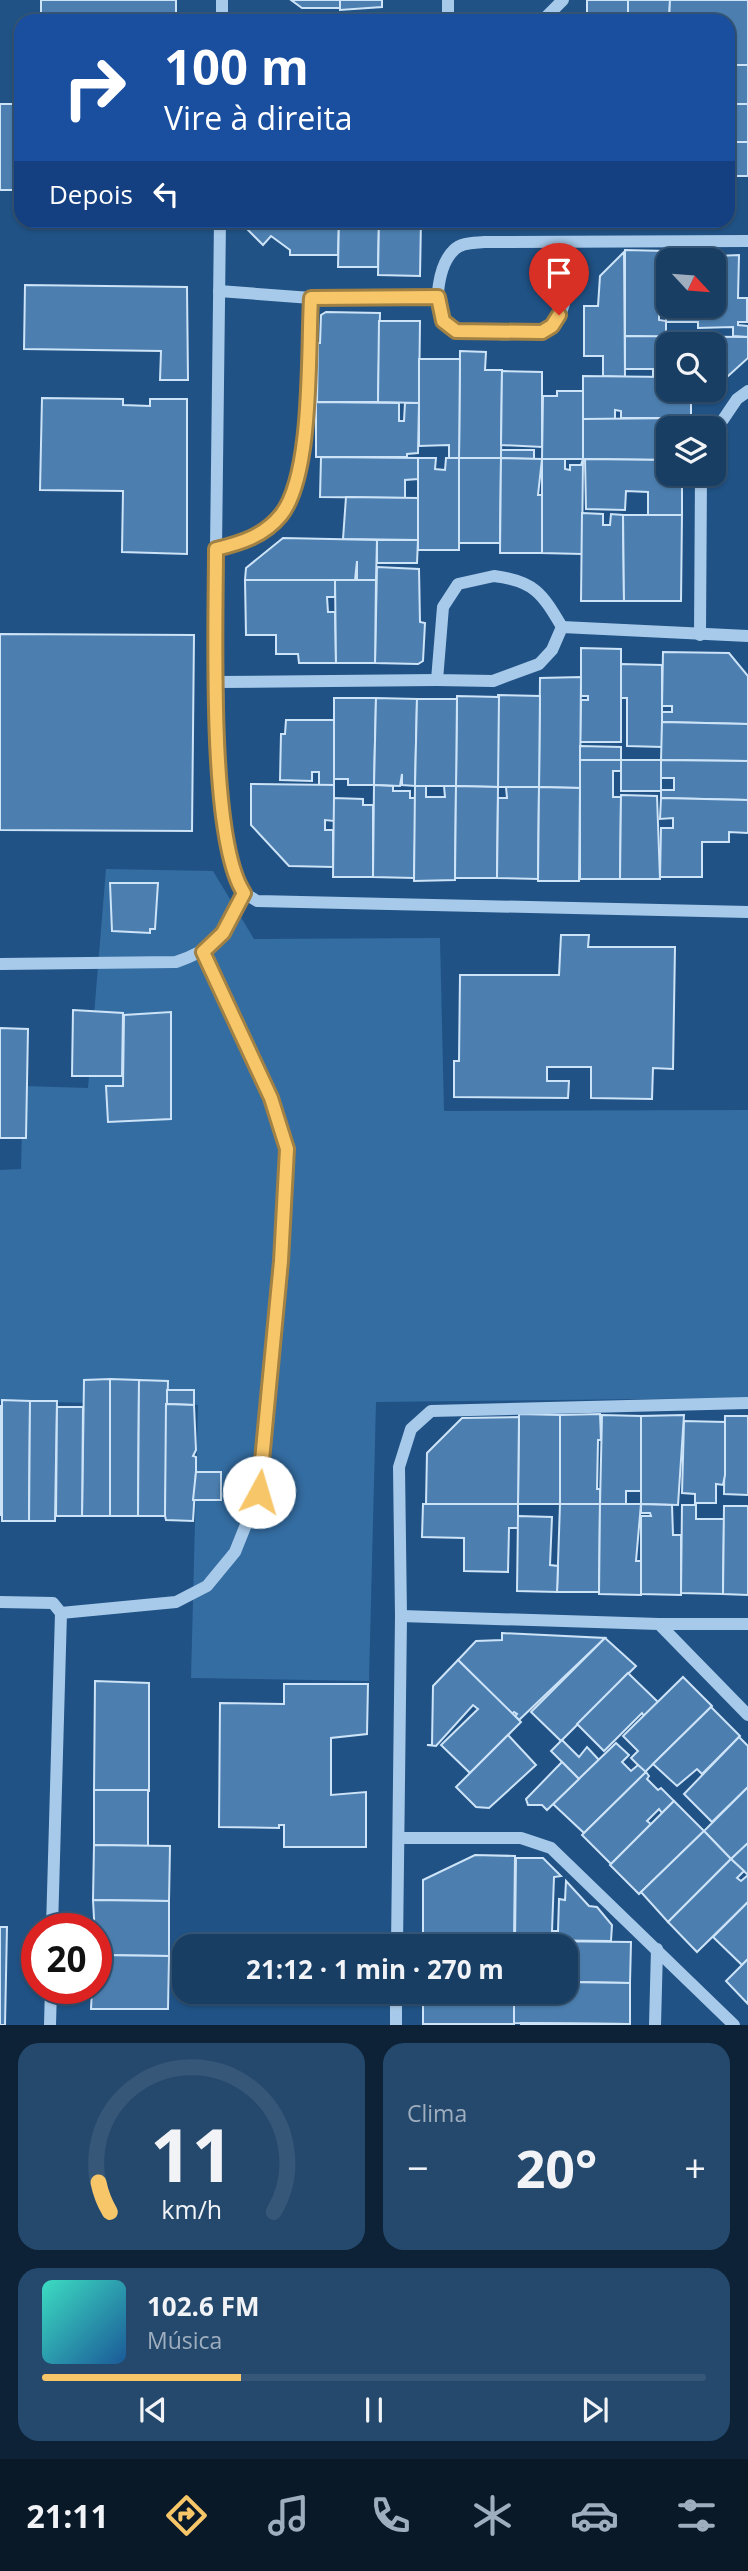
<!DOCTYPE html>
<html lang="pt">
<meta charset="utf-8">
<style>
body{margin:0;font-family:"Open Sans",sans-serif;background:#25496d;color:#f1f3f6;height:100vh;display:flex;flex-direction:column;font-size:26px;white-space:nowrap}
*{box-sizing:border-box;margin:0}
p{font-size:23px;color:#9faebf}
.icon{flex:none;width:38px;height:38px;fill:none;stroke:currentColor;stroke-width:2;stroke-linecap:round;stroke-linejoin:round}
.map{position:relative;height:2025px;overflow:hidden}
.side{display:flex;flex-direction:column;gap:18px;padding:18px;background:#0d2237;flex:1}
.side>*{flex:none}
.top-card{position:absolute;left:14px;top:14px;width:721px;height:214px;border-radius:21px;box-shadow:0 2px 5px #0004,0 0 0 2px #365778;background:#1a4fa0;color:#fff;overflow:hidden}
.needle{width:46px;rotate:116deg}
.tools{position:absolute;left:656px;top:248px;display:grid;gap:14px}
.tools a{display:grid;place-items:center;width:70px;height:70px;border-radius:14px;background:#183e64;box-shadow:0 2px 5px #0004,0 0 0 2px #365778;font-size:35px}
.speed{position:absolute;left:21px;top:1913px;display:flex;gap:14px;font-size:35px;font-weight:700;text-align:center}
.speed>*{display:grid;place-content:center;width:91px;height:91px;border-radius:50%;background:#183e64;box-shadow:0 2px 5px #0004,0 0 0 2px #365778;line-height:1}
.speed .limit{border:10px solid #d22;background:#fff;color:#111}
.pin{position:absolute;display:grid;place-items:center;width:60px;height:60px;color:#fff;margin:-72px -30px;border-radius:50% 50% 50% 0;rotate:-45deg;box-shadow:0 0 7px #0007}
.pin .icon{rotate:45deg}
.me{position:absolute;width:77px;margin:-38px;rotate:6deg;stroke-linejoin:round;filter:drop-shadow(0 0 5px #0008)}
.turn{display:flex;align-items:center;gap:24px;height:147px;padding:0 35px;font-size:32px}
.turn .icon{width:91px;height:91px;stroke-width:2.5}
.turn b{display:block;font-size:49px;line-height:60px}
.then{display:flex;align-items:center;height:66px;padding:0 35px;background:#0003;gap:14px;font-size:26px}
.big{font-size:52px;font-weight:700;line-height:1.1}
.side .widget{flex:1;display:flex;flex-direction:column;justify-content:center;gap:10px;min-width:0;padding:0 24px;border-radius:21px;background:#25496d}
.side .dial{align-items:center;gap:0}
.dial svg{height:182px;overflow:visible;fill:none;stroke:#365778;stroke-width:7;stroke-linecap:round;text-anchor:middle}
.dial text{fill:#f1f3f6;stroke:none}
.song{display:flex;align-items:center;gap:21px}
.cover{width:84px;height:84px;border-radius:10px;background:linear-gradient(135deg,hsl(170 70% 55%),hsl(210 70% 35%))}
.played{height:7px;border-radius:4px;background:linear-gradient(90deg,#f7c669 30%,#365778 30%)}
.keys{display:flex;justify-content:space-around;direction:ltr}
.heat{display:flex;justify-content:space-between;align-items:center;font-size:38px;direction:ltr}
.side .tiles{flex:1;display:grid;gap:18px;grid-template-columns:1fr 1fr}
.widget:last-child{grid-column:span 2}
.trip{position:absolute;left:172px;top:1934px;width:406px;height:70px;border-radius:21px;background:#183e64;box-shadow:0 2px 5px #0004,0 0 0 2px #365778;font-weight:700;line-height:70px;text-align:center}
.tabs{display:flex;height:112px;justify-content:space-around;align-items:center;background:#0a1928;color:#9faebf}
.tabs .icon{width:49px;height:49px}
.tabs .current{color:#f7c669}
.tabs b{font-size:32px;color:#f1f3f6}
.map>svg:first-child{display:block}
.green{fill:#346da2}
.building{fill:#4c7fb0;stroke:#cde3f7;stroke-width:2;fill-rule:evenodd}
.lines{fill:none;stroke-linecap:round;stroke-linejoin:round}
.minor{stroke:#a8caea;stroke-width:12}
.route-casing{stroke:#a18144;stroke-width:18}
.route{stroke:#f7c669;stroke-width:12}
</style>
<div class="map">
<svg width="748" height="2025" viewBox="0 0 748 2025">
<rect width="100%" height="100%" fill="#205285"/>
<polygon class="green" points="106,869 213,871 254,939 440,938 444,1111 748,1110 748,1398 376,1402 369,1681 191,1678 198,1405 0,1401 0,1170 21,1169 23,1086 88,1088"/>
<g class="building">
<rect x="41" y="0" width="135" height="21"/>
<polygon points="291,0 340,0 340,8 302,8"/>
<polygon points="340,0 382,0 382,7 340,10"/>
<rect x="587" y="0" width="41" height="21"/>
<polygon points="628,0 670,0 669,21 628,21"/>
<polygon points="670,0 748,0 748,65 728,65 728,21 669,21"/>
<rect x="728" y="65" width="20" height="39"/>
<rect x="0" y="104" width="21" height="86"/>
<rect x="728" y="104" width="20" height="38"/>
<polygon points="728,142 748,142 748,176 733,176 732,198 728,198"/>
<polygon points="247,220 339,220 338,255 290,255 290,250 271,236 263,245 245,227"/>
<polygon points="339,220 379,220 378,267 338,267"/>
<polygon points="379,220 421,220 420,276 378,275"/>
<polygon points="625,250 667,251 667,293 659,293 659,320 666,321 666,337 625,336"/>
<polygon points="624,252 625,377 603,376 603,356 584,356 584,306 598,306 600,276"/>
<path d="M 739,255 L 738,298 L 747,298 L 747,322 L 738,322 L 738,325 L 748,326 L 748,337 L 733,336 L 733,327 L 698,328 L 698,322 L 666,322 L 667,258 ZM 668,261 L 714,261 L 714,306 L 668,306 Z"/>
<polygon points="25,285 187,287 188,380 160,380 161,351 24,349"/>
<polygon points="326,312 380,313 378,402 317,402 318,343 320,343 321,315"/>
<polygon points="379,321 420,321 419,403 378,402"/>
<polygon points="625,336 748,337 748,358 727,377 714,377 714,345 668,345 668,377 653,377 653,369 625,369"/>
<polygon points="460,351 486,352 485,370 502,370 501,458 459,458"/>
<polygon points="419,359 460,359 459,458 449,458 449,445 419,446"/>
<polygon points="502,371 542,372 542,447 501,445"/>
<polygon points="583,376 668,377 668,390 691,390 691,418 621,418 621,411 615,410 615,419 583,419"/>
<polygon points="557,391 583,391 583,459 542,459 543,396 557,396"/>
<polygon points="42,398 123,399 123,405 150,406 150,399 187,399 187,554 122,552 123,491 40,490"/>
<polygon points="316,402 399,403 399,421 404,421 405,403 419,403 418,453 407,454 407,457 316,457"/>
<polygon points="683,418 683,429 668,429 668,460 583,459 583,419"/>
<polygon points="501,450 534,450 534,459 501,458"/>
<polygon points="321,457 418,458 418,479 405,480 405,498 320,497"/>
<polygon points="418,458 436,458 435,469 445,470 446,458 459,458 459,550 418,550"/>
<polygon points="459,458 501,458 500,543 459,543"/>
<polygon points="501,458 542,459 538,495 542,495 542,553 500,553"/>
<polygon points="542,459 565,459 565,469 570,470 570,465 581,465 583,459 582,554 542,553"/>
<polygon points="585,459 668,460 668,474 682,474 682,515 648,515 648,492 626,491 625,510 586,509"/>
<polygon points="346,497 418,498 418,540 343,539"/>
<polygon points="582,513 603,514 603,525 610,525 611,514 623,515 624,601 581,601"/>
<polygon points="623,515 682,515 681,601 624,601"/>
<polygon points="283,538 377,540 376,580 357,580 357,561 355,580 245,580 246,568"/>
<polygon points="377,540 418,540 417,563 377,563"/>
<polygon points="377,567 419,569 420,622 425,623 423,661 418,664 375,663"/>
<polygon points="245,580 335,580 335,597 327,597 328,612 335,612 336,663 299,663 298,654 276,654 276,635 246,635"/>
<polygon points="335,580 376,580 375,663 336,663"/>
<polygon points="0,634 194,635 192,831 0,830"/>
<polygon points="581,648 621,649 621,742 580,742 581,700 588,700 588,696 581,696"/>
<polygon points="663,652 729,653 748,676 748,724 662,722 662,712 672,712 672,706 662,706"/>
<polygon points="621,664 662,665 662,747 627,746 627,698 621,698"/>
<polygon points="581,677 580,788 539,787 540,678"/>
<polygon points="498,695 540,696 539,787 498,787"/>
<polygon points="457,696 499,697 498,787 456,786"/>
<polygon points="334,698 376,698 374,785 348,785 348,779 334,779"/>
<polygon points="376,698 417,699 415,786 402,785 402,774 400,786 374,785"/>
<polygon points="417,699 457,699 456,786 415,786"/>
<polygon points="286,720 334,720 334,785 319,785 319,772 312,772 312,781 280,780 281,734 285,734"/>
<polygon points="662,722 748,724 748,761 661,760"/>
<polygon points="580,746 621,747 621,760 580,760"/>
<polygon points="580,760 621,760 621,771 613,771 613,797 621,797 620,879 580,879"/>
<rect x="621" y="760" width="40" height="31"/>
<polygon points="661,760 748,761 748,800 661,798 661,790 674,790 674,778 661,778"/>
<polygon points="251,784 334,785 334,821 325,820 325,830 333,830 333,867 289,866 251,825"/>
<polygon points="374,785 393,786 393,791 410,791 410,798 416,798 414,878 373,877"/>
<polygon points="415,786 426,786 426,797 445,797 444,786 456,786 455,880 414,881"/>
<polygon points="456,786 498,787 497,878 455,878"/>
<polygon points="506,787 539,787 538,879 497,878 498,798 507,798"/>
<polygon points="539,787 580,788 579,881 538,881"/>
<polygon points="621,795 657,796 660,879 620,879"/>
<polygon points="334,798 363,799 363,805 373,805 373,877 333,877"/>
<polygon points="661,798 748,800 748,833 729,832 729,842 702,842 702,877 660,877 661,828 673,828 673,818 660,819"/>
<polygon points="110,883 158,883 155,929 150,929 150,933 112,931"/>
<polygon points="561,935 589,935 588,947 675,947 673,1069 653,1068 652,1099 591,1098 591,1067 547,1067 547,1081 569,1081 568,1098 454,1097 454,1061 459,1061 460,975 559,975"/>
<polygon points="73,1010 123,1013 122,1076 72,1076"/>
<polygon points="171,1012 171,1119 108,1122 106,1086 123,1086 124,1015"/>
<polygon points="0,1028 28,1029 26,1138 0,1138"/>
<polygon points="110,1379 139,1380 138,1516 110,1516"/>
<polygon points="110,1379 110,1516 82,1516 84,1380"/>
<polygon points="139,1380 168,1381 165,1516 138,1516"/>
<polygon points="167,1390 194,1390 194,1405 167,1404"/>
<polygon points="2,1400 30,1401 29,1521 2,1521"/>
<polygon points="30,1401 57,1401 55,1521 29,1521"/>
<polygon points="166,1404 194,1405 196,1450 193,1456 196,1457 196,1472 193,1521 166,1520 165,1516"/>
<rect x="0" y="1406" width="2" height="109"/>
<polygon points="57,1407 83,1407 82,1516 56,1516"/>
<polygon points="519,1414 560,1415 560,1504 518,1504"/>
<polygon points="600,1414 601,1440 598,1440 597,1489 600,1489 600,1504 560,1504 560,1415"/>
<polygon points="602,1415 641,1416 641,1491 626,1491 626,1504 600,1504"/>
<polygon points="684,1415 678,1505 641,1504 641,1416"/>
<polygon points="725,1416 748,1416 748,1495 724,1494"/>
<polygon points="519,1417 518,1504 426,1504 427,1453 462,1418"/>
<polygon points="684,1421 725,1422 725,1475 723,1485 716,1484 716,1503 695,1503 695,1494 682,1493"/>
<polygon points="196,1472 221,1472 221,1500 193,1500"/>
<polygon points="423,1504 518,1504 518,1528 509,1528 508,1572 464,1571 464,1538 422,1537"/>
<polygon points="560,1504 600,1504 599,1592 557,1592"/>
<polygon points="600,1504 641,1504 636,1561 641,1561 641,1595 599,1594"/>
<polygon points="641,1504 672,1505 673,1535 681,1535 681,1595 641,1594 641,1516 651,1516 650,1513 641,1513"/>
<polygon points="682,1505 696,1505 696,1519 724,1519 723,1594 681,1593"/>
<polygon points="724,1506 748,1506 748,1595 723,1594"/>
<polygon points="518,1516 552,1517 550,1565 558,1566 557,1592 517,1591"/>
<polygon points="502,1633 605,1638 519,1720 515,1716 517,1714 514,1712 512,1714 458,1660 476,1641 502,1640"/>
<polygon points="605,1638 636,1666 561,1741 531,1712"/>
<polygon points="458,1660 521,1722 470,1773 441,1745 478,1709 473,1705 436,1746 427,1745 432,1745 433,1686"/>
<polygon points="628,1673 658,1702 644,1716 642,1713 604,1751 577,1724"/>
<polygon points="683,1677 712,1706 645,1772 631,1758 638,1751 623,1736"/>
<polygon points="95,1681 149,1683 149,1791 94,1790"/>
<polygon points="284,1684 368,1684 367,1734 331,1738 331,1795 366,1792 366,1847 284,1847 284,1825 279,1825 279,1828 219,1827 220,1703 284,1704"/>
<polygon points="711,1707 740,1736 702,1774 697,1769 677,1786 653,1764"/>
<polygon points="508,1735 536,1765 489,1808 476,1807 456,1787"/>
<polygon points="739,1737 748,1746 748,1787 712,1822 684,1794"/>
<polygon points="562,1740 579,1757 587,1747 599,1760 579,1779 551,1751"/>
<polygon points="616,1743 629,1755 622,1762 631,1771 638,1765 646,1772 584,1833 553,1804"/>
<polygon points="562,1762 579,1779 547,1810 542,1805 528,1805 526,1799"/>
<polygon points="646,1772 649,1776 647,1779 658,1790 661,1788 674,1801 662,1813 659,1809 647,1821 651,1824 611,1864 582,1835"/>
<polygon points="748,1787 748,1843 731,1859 704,1831"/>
<polygon points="94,1790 148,1790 148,1846 94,1845"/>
<polygon points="674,1801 704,1831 639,1894 610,1865"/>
<polygon points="704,1831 731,1859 668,1922 641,1892"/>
<polygon points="748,1843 748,1875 731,1859"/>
<polygon points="94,1845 170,1846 169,1901 93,1900"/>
<polygon points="475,1855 515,1856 514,1941 423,1941 423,1880"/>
<polygon points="516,1858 543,1858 561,1876 554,1877 552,1931 558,1931 559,1899 565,1900 566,1881 589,1906 597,1907 612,1925 611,1941 515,1940"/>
<polygon points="731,1859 744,1871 737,1878 741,1881 748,1875 748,1902 697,1952 668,1922"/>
<polygon points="93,1900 169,1901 169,1956 96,1955"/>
<polygon points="748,1902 748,1959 742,1965 713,1937"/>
<polygon points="0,1927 7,1927 5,2025 0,2025"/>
<polygon points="532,1940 532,1946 514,1946 515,1940"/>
<rect x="421" y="1941" width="60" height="5"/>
<rect x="488" y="1941" width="26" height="5"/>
<polygon points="541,1941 631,1942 630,1983 578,1982 578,1978 565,1978 565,1946 541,1946"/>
<polygon points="96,1955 169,1956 168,2009 91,2009 92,1988 96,1988"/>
<polygon points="748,1959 748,2004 726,1981"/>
<polygon points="565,1982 630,1983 630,2024 513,2023 514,1992 565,1992"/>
<polygon points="423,1992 501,1992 501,1996 514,1996 514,2024 423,2024"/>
<polygon points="521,2023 630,2024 631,2024 521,2025"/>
<rect x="423" y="2024" width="78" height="1"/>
</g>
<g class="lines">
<g class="minor">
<polyline points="222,0 222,21"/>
<polyline points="448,18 448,0"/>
<polyline points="383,21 448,18 456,21"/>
<polyline points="542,21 563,0"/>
<polyline points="220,220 216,549 219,746 223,808 234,878 244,893 257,901 748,912"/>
<path d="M 567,242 C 566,267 572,307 552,326 C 539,339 455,336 444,321 C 432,305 439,264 454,250 C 461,242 475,243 484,242 L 748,241"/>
<polyline points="219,291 311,298 437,297"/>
<polyline points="714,433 737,399 748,391"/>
<path d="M 216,549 C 241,542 264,536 281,515 C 313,475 308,351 311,298"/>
<path d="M 494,576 C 534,581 542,593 562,627 L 552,650 L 539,664 L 493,681 L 437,680 L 443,607 L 458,584 Z"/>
<polyline points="562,627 748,636"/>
<polyline points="700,635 701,474"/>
<polyline points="217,682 437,680"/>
<path d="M 0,964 L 176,962 C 220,947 223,932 244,893"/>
<polyline points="0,1602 53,1603 61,1613 52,1928"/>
<polyline points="61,1613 176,1602 207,1586 235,1552 259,1492 281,1261 287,1149 271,1098 203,952"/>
<polyline points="401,1616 659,1624 748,1715"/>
<polyline points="659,1624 748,1624"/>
<polyline points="399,1838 521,1838 551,1848 734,2025"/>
<polyline points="397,1946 401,1616 399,1467 411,1429 431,1411 748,1403"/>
<polyline points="50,2025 51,1988"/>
<polyline points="396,2025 396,1992"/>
<polyline points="655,2025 657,1949"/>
</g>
</g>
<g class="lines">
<defs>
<path id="route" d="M 259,1492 L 281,1261 L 287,1149 L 271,1098 L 203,952 L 223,933 L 244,893 C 208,839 216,623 216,549 C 241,543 264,536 281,515 C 313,475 308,351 311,298 L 438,297 L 443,321 L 456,331 L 542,332 L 552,326 L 559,315"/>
</defs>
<use href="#route" class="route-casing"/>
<use href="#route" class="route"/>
</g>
</svg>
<div class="tools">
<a><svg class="needle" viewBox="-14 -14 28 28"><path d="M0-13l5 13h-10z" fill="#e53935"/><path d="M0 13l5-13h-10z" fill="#9faebf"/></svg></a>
<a><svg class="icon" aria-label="search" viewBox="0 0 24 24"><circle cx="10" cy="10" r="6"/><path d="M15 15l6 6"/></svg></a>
<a><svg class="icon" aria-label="layers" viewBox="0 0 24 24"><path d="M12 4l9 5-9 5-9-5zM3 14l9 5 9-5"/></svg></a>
</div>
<div class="speed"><div class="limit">20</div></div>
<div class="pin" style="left:559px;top:315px;background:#d93025"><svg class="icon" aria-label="arrive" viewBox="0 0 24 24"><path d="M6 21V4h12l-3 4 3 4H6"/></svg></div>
<svg class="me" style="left:259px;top:1492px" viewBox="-20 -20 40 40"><circle r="19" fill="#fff"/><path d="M0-13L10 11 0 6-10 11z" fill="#f7c669"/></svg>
<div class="trip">21:12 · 1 min · 270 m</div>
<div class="top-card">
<div class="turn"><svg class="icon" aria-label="right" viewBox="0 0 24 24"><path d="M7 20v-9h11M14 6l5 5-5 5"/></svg><div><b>100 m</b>Vire à direita</div></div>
<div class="then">Depois<svg class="icon" aria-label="left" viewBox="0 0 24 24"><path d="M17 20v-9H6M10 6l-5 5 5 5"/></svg></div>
</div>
</div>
<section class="side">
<div class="tiles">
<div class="widget dial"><svg viewBox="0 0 100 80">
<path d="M14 69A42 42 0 1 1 86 69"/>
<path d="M14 69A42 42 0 0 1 9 56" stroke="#f7c669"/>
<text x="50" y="56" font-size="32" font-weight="700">11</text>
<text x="50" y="72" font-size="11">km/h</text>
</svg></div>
<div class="widget"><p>Clima</p>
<div class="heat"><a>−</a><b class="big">20°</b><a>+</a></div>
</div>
<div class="widget">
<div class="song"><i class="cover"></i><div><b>102.6 FM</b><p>Música</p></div></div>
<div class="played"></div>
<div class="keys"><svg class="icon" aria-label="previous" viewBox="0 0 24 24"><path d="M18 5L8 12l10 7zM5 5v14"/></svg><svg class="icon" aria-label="pause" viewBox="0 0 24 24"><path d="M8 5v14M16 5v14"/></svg><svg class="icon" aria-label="next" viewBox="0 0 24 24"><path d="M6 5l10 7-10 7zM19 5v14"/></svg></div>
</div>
</div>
</section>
<nav class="tabs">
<b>21:11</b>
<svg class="icon current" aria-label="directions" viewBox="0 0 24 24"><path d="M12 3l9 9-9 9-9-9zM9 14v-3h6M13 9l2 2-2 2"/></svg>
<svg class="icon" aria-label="music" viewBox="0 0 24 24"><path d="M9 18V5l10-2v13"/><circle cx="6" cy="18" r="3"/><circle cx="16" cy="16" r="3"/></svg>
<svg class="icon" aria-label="phone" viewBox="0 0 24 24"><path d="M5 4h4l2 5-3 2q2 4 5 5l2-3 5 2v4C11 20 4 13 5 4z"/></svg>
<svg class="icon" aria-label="climate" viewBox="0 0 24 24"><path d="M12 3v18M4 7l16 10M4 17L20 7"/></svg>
<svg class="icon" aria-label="car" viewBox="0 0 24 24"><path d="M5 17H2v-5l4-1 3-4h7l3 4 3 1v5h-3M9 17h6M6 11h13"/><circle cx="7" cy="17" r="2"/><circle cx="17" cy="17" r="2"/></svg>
<svg class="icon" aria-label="filters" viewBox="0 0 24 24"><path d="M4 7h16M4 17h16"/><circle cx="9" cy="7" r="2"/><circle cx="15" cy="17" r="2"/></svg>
</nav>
